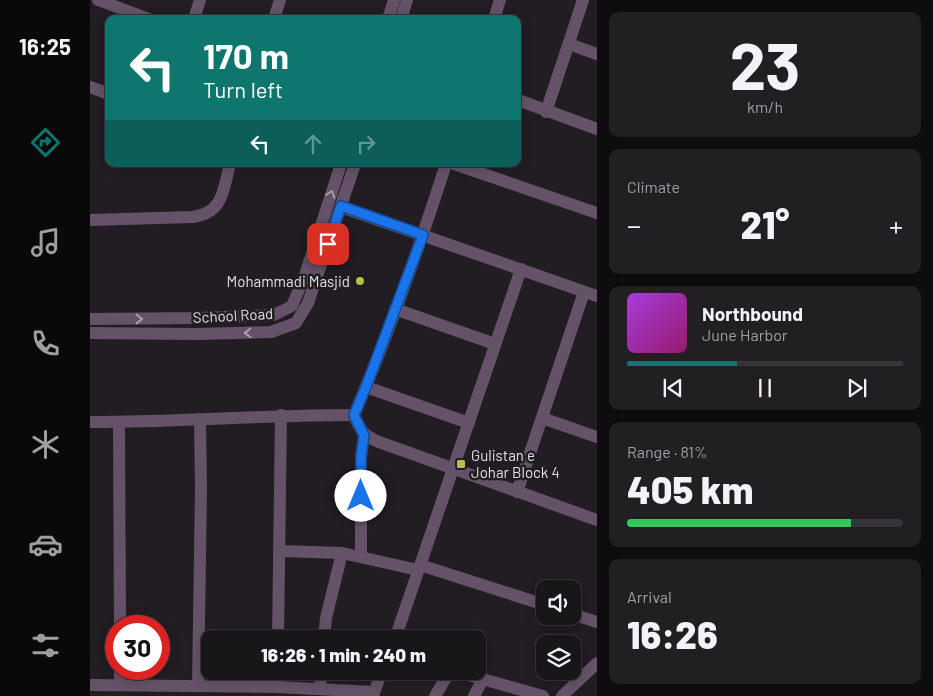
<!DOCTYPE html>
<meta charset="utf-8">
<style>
body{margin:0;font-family:Barlow,sans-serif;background:#221f23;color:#f1f3f6;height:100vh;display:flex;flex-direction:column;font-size:19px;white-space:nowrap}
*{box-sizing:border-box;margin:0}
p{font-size:16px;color:#9f9fa2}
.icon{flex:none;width:28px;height:28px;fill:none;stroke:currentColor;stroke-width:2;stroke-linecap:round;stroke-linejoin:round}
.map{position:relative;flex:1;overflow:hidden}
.panel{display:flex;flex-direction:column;gap:12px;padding:12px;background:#0e0c0e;width:336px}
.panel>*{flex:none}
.guide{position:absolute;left:15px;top:15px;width:416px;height:152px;border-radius:10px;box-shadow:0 2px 12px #0003,0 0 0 1px #373539;background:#0f766e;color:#fff;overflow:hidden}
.buttons{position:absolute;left:446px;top:580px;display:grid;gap:10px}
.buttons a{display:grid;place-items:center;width:45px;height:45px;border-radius:10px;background:#19161a;box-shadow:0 2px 12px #0003,0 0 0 1px #373539;font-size:25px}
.speed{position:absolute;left:15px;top:615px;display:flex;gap:10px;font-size:25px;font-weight:700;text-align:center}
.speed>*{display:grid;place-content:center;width:65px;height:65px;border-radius:50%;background:#19161a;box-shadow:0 2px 12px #0003,0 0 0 1px #373539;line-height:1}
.speed .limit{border:8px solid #d22;background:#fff;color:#111}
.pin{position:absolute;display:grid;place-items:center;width:42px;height:42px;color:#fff;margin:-21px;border-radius:10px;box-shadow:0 2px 8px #0006}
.me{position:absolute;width:55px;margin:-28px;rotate:0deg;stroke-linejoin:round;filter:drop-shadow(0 0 4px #0008)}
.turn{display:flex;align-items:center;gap:18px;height:105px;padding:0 15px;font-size:22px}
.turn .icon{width:65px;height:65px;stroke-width:2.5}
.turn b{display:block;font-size:35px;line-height:42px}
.lanes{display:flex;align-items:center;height:48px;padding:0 15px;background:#0003;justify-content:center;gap:25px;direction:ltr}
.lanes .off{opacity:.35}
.big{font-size:38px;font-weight:800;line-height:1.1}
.panel .tile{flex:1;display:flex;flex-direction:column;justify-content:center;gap:8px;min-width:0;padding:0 18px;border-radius:10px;background:#221f23}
.panel .dial{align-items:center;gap:0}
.dial b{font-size:65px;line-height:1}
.song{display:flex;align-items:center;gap:15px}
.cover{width:60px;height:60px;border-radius:8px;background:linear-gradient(135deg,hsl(280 70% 55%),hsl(320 70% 35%))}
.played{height:5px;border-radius:2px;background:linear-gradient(90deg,#0f766e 40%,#373539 40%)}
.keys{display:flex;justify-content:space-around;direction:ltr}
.heat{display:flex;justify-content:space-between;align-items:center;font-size:28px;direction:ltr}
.charge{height:8px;border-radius:4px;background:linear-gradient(90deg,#34c759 81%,#373539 0)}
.trip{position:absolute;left:111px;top:630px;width:285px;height:50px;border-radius:10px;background:#19161a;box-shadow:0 2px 12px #0003,0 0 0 1px #373539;font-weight:800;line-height:50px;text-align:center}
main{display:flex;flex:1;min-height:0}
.tab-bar{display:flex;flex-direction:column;width:90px;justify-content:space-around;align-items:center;background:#0a090a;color:#9f9fa2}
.tab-bar .icon{width:35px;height:35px}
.tab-bar .current{color:#0f766e}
.tab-bar b{font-size:22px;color:#f1f3f6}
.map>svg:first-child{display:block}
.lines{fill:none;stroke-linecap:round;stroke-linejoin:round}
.minor{stroke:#655268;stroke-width:12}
.oneway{stroke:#a99fab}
.route-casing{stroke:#114b97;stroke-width:12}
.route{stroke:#1a73e8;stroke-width:9}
.poi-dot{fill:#bac045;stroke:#211d22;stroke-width:2}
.labels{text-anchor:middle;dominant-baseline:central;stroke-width:5;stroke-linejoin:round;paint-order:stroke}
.poi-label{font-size:15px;fill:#e1dee1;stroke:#211d22;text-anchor:end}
.street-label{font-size:15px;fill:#e1dee1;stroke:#211d22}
</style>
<main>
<nav class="tab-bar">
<b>16:25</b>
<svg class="icon current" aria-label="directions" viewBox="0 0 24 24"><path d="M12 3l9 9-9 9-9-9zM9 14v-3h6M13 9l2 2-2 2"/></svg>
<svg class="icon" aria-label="music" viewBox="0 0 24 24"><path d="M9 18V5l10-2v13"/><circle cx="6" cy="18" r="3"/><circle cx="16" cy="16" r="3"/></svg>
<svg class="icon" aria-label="phone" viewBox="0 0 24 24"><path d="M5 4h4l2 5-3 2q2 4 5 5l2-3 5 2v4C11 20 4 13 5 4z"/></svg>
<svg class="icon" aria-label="climate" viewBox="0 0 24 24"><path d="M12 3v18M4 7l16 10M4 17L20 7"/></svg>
<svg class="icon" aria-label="car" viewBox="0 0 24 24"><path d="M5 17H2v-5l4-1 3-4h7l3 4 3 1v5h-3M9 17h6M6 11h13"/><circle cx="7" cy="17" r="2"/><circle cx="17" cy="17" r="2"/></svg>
<svg class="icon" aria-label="filters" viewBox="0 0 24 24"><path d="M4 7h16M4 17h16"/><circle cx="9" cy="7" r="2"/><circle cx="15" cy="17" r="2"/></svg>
</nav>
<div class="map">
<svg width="507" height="696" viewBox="0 0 507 696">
<rect width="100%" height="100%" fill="#211d22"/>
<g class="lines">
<g class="minor">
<polyline points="8,0 59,19"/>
<polyline points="104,19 110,0"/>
<polyline points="184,19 190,0"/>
<polyline points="298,19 304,0"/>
<polyline points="311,19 317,0"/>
<polyline points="404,19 410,0"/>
<polyline points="479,44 507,54"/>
<polyline points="0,87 19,94"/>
<polyline points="428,100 507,129"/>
<polyline points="456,112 493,0"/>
<path d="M 356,164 C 329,248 299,333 264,415 C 270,431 273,435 289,442 L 507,520"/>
<polyline points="364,164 507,213"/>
<polyline points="251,207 507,296"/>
<path d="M 0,220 L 103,217 C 134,212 133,190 140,164"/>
<polyline points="305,309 405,344"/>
<polyline points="0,319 108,318 184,315 202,306 215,275 251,164"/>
<polyline points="0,333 106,334 181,332 206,323 218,303 265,164"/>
<polyline points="276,387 379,423"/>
<polyline points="452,418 507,437"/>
<path d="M 0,422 C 88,422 176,415 264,415"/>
<polyline points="29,422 30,626"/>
<polyline points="427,492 494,292"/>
<polyline points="189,551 252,553 328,570"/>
<polyline points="271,556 271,457 274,435"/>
<polyline points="330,565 455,605"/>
<polyline points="482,614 507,622"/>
<polyline points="188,639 191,415"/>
<polyline points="234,639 236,618 252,553"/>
<polyline points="305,639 431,269"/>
<polyline points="30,669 30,685"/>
<polyline points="364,671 453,696"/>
<polyline points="0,685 187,687 284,692"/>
<polyline points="108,686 111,489 110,420"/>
<polyline points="187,687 188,671"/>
<polyline points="230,689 231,671"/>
<polyline points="283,696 292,671"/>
<polyline points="345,696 360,671"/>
<polyline points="384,696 393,679"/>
<polyline points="472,696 507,663"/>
</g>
</g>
<defs><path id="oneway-chevron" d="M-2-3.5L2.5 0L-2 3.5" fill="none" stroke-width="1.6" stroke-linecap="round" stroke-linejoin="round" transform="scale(1.25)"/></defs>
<g class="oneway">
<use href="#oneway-chevron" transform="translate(241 194) rotate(-72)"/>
<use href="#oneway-chevron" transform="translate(49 319)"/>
<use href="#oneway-chevron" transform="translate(158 333) rotate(178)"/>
</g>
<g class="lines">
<defs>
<polyline id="route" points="238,244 251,206 333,235 276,387 264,415 274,435 271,457 271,496"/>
</defs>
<use href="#route" class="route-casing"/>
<use href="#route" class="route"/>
</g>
<g class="poi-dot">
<circle cx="270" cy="281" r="5"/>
<rect x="366" y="459" width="10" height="10" rx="2.5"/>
</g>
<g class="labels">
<g class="poi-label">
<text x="260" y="281">Mohammadi Masjid</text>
<text x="381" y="455" text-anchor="start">Gulistan e<tspan x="381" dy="17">Johar Block 4</tspan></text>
</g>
<g class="street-label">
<text transform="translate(143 315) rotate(-3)">School Road</text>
</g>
</g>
</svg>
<div class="buttons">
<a><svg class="icon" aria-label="sound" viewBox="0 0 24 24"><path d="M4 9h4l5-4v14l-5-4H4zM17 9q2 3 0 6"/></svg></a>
<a><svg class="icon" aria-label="layers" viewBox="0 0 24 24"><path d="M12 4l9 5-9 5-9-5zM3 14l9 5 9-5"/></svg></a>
</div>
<div class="speed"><div class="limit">30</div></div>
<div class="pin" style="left:238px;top:244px;background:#d93025"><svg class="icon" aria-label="arrive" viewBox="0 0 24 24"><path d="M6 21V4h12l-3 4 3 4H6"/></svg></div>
<svg class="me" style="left:271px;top:496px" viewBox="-20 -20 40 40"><circle r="19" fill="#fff"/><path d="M0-13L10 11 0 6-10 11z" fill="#1a73e8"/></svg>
<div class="trip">16:26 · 1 min · 240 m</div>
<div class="guide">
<div class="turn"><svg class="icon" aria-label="left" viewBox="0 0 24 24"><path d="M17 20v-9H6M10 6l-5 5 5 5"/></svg><div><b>170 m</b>Turn left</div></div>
<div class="lanes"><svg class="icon" aria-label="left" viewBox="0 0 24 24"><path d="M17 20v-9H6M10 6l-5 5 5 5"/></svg><svg class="icon off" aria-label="ahead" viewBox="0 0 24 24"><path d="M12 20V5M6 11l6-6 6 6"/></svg><svg class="icon off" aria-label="right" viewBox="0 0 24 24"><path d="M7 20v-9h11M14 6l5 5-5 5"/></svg></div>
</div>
</div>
<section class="panel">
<div class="tile dial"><b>23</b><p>km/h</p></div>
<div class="tile"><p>Climate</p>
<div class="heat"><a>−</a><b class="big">21°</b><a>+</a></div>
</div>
<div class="tile">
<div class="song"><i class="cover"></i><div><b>Northbound</b><p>June Harbor</p></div></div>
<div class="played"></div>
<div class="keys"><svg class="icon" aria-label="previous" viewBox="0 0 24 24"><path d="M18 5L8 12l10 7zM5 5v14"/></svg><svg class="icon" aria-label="pause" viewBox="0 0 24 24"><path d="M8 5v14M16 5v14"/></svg><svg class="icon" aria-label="next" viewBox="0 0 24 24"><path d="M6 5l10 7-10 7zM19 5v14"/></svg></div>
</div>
<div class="tile"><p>Range · 81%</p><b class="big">405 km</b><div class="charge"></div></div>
<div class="tile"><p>Arrival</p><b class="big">16:26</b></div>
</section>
</main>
